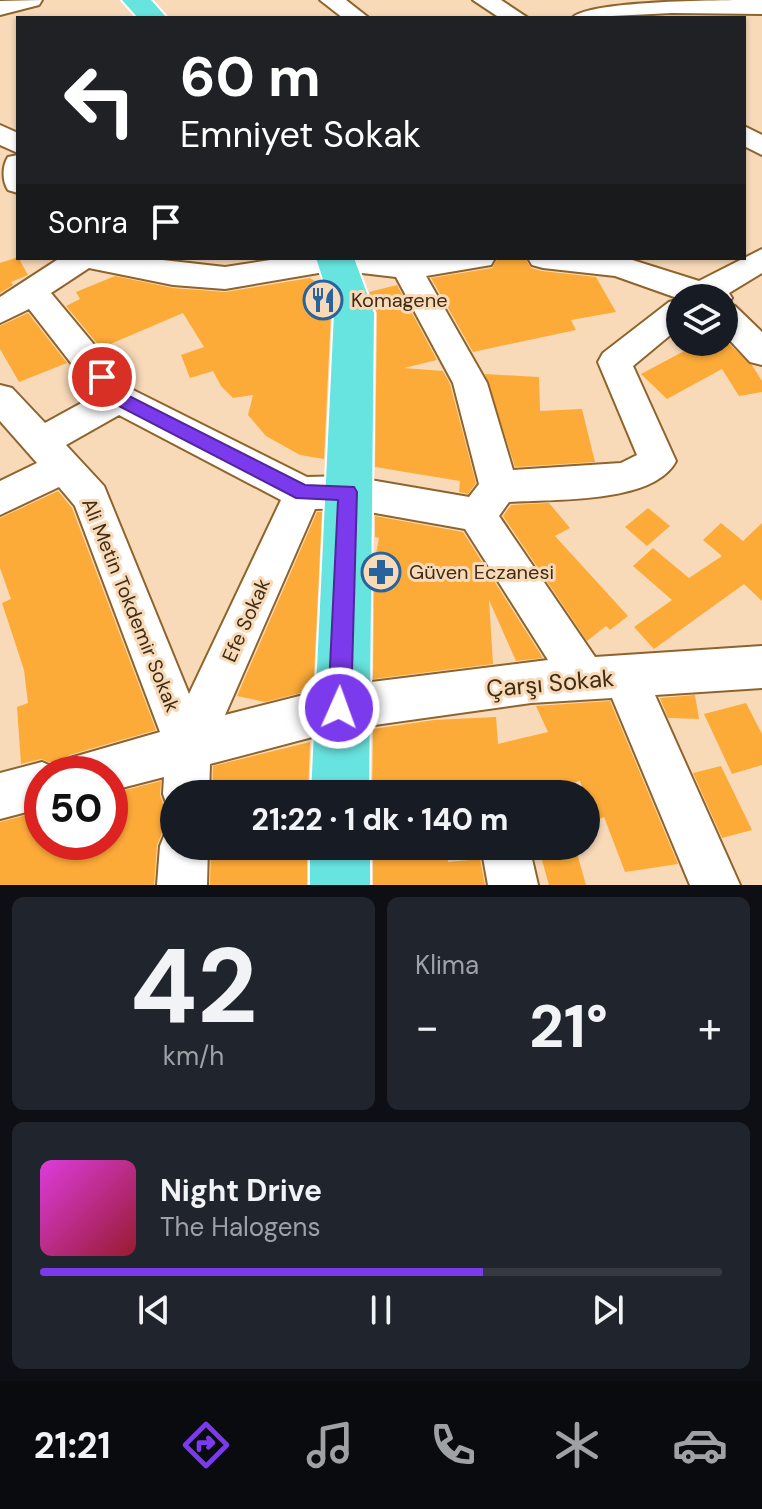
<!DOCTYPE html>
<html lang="tr">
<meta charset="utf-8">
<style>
body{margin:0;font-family:"DM Sans",sans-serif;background:#20242c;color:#f1f3f6;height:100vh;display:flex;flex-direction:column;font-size:30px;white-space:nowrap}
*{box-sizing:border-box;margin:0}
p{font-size:26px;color:#9ea1a6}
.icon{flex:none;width:44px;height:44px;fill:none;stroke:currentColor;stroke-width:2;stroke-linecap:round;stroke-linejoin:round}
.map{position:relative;height:885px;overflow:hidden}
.side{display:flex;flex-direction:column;gap:12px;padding:12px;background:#0d0f14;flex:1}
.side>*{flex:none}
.guide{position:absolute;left:16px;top:16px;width:730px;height:244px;border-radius:0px;box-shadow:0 2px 6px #0004;background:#202124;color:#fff;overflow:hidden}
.buttons{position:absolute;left:666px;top:284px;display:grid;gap:16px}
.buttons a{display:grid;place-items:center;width:72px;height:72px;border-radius:50%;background:#171b24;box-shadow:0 2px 6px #0004;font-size:40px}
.speed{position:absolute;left:24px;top:756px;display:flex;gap:16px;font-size:40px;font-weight:700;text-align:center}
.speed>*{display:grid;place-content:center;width:104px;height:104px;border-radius:50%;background:#171b24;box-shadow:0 2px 6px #0004;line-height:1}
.speed .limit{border:12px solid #d22;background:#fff;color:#111}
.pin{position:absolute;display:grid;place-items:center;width:68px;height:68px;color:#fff;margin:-34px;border:4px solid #fff;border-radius:50%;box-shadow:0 2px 8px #0007}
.me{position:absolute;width:88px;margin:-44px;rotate:2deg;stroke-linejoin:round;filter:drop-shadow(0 0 6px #0008)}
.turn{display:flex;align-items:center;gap:28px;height:168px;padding:0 32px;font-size:36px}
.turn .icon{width:104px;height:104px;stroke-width:2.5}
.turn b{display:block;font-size:56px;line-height:68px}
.then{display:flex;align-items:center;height:76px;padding:0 32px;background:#0003;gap:16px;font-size:30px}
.big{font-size:60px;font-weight:800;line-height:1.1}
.side .card{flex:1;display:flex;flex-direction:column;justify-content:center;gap:12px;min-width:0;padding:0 28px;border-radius:12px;background:#20242c}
.side .dial{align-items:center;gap:0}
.dial b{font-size:104px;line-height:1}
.song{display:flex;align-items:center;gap:24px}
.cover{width:96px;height:96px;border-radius:12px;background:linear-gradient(135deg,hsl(300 70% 55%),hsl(350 70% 35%))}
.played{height:8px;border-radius:4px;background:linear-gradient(90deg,#7c3aed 65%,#363941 65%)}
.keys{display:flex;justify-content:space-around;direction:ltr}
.heat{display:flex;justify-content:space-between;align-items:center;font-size:44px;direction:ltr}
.side .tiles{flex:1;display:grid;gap:12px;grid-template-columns:1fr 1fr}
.card:last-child{grid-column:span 2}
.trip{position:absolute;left:160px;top:780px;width:440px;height:80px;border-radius:40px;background:#171b24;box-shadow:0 2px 6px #0004;font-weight:800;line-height:80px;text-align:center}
.dock{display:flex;height:128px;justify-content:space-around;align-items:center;background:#090b0e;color:#9ea1a6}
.dock .icon{width:56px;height:56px}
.dock .current{color:#7c3aed}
.dock b{font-size:36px;color:#f1f3f6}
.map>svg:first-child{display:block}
.building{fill:#fdab38}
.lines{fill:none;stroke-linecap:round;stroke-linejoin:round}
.minor-casing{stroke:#8f642c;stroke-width:4}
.major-casing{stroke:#fff;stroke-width:4}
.minor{fill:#fff;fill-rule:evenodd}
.major{fill:#68e4e0;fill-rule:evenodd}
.route{fill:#7c3aed;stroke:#51269a;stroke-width:2}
.labels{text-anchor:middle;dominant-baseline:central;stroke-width:6;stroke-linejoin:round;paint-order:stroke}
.poi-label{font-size:20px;fill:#3f2c15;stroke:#f8dab9;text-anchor:start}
.street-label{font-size:20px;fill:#3f2c15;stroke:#f8dab9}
.near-street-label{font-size:24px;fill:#3f2c15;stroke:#f8dab9}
</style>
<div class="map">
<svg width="762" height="885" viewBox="0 0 762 885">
<rect width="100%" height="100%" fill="#f8dab9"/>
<g class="building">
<polygon points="18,257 28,275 11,282 13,285 0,293 0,263"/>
<polygon points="498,258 525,258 531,268 542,271 596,277 616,312 571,320 576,330 473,352 431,278 492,268"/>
<polygon points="115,276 173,288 225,292 310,278 322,286 331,313 324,459 300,455 266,436 248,415 253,395 233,398 221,386 213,371 190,378 181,355 204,347 183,313 101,348 66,306 80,299 76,292"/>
<polygon points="397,285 437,360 404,368 443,371 450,384 476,483 468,494 459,492 460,481 375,467 377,313 369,292"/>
<polygon points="28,313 67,363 19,382 0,349 0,326"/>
<polygon points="681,342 727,342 752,365 762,381 762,392 739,396 722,369 667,399 641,374 688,349"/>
<polygon points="485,374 539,377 540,411 582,409 595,462 515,467"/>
<polygon points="58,491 72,508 156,730 69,755 65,762 55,764 41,759 21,764 17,707 28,703 24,670 2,603 11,599 0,568 0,518"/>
<polygon points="549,503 570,528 555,536 628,616 610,630 606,626 587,641 503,516 511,505"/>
<polygon points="648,508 670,526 647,546 625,527"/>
<polygon points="317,512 322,512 314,676 308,691 265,702 237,696"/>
<polygon points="375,516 463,532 543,658 516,661 489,600 493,664 373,679 374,564 379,538 375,537"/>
<polygon points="721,523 743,541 762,523 762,601 744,584 654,649 634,627 672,600 633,566 653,548 689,578 722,556 703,540"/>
<polygon points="695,695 699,719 668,718 660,698"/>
<polygon points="610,701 678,864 625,872 604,817 594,821 580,781 530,794 372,794 373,729 434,720 496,717 498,744 548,732 536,706"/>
<polygon points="746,703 762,734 762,765 732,774 704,714"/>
<polygon points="310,742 308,794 212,794 213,766"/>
<polygon points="721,766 752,830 722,838 693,773"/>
<polygon points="161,781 160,795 166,812 172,815 172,824 164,828 157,845 154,885 0,885 0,822 42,811 42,842 110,842 110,794"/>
<polygon points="211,846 307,846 307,885 210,885"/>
<polygon points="373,846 446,846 448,862 480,859 485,885 373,885"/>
<polygon points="538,846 575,846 586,885 549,885"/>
</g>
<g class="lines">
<defs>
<g id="minor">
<polygon points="42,0 39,5 0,15 0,1"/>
<polygon points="320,0 346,0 369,18 343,18"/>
<polygon points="473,0 501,0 528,18 500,18"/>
<path d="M 762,0 L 762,14 L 672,13 L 572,18 C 588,0 730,0 762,0 Z"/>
<polygon points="0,125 18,133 18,153 0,145"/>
<polygon points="744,126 762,135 762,155 744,146"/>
<path d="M 18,155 L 18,193 L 8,190 C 2,181 2,166 8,157 Z"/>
<path d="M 762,249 L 762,273 L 729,293 L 732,298 L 728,304 L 735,306 L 762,332 L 762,365 L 750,362 L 724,334 L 724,298 L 680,298 L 680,327 L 633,366 L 676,461 C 654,504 553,499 509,502 L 499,516 L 595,657 L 762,646 L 762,688 L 655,695 L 740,885 L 690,885 L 612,698 L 531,703 L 339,730 L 210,764 L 209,794 L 174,794 L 174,812 L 169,811 L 163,794 L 164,777 L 110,791 L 110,774 L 63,774 L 70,758 L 160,732 L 75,506 L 59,487 L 0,515 L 0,481 L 37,463 L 0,421 L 0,385 L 12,388 L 45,423 L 96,395 L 29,309 L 0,323 L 0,297 L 60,258 L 145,258 L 225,267 L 283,258 L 495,258 L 491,265 L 426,276 L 487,383 L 513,470 L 621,463 L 637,455 L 598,362 L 603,353 L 669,302 L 680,299 L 615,276 L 543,268 L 532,265 L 528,258 L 626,258 L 699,281 ZM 89,268 L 173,285 L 225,289 L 336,270 L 396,277 L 453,383 L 479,484 L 469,497 L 347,476 L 307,477 L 131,389 L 51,293 ZM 119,415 L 281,500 L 189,694 L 104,486 L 66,445 ZM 347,508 L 465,529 L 548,660 L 339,686 L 225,715 L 315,509 Z"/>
<polygon points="42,762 58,769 61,774 42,774 42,808 0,819 0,773"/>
<polygon points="174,826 174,846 208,846 207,885 157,885 160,846 167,829"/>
<polygon points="481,846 529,846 538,885 488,885"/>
</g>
<g id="major">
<polygon points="122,0 151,0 167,18 138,18"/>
<polygon points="316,258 354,258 374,313 369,794 311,794 334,313"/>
<rect x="310" y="846" width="60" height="39"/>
</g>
</defs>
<use href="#minor" class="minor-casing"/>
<use href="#major" class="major-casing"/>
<use href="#minor" class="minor"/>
<use href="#major" class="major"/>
</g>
<polygon class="route" points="102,371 108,373 125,394 305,485 354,487 357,492 351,708 347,716 339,719 331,716 328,708 338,500 296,498 113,403 93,377"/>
<defs>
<symbol id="restaurant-ring" viewBox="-11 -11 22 22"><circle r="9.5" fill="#f8dab9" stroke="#29639b" stroke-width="1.5"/><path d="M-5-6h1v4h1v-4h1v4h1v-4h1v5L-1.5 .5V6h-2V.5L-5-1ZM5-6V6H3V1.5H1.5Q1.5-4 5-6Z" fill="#29639b"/></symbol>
<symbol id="pharmacy-ring" viewBox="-11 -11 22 22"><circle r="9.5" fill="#f8dab9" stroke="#29639b" stroke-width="1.5"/><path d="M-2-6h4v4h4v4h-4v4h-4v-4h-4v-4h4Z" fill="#29639b"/></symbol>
</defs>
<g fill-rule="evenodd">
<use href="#restaurant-ring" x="301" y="278" width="44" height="44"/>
<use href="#pharmacy-ring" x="359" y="550" width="44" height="44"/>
</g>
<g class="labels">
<g class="poi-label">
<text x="351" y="300">Komagene</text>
<text x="409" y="572">Güven Eczanesi</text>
</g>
<g class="street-label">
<text transform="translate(131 605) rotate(68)">Ali Metin Tokdemir Sokak</text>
<text transform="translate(246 620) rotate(-66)">Efe Sokak</text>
</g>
<g class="near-street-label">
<text transform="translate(550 683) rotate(-5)">Çarşı Sokak</text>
</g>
</g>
</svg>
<div class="buttons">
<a><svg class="icon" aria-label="layers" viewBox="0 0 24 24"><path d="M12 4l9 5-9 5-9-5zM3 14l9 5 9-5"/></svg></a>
</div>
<div class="speed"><div class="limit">50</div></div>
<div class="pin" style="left:102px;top:377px;background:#d93025"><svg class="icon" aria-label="arrive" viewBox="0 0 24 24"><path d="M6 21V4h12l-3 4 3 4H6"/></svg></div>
<svg class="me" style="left:339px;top:708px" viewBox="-20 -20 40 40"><circle r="17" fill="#7c3aed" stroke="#fff" stroke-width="3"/><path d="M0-11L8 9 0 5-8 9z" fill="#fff"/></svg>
<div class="trip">21:22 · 1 dk · 140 m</div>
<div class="guide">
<div class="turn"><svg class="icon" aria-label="left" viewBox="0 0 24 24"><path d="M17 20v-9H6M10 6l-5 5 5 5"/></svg><div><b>60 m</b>Emniyet Sokak</div></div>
<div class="then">Sonra<svg class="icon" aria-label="arrive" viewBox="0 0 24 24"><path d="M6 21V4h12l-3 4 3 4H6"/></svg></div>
</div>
</div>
<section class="side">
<div class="tiles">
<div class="card dial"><b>42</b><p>km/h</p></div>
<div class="card"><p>Klima</p>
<div class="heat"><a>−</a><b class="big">21°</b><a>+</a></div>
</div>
<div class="card">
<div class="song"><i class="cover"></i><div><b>Night Drive</b><p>The Halogens</p></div></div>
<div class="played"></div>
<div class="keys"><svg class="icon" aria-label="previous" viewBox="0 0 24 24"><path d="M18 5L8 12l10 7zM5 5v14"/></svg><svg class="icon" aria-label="pause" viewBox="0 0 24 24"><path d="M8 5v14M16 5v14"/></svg><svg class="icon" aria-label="next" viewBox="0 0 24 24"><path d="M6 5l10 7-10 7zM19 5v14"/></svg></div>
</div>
</div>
</section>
<nav class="dock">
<b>21:21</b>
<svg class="icon current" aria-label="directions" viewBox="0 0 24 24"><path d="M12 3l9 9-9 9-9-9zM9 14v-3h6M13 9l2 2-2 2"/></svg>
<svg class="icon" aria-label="music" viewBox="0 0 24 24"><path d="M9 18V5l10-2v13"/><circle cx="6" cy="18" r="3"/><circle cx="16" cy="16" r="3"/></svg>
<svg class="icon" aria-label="phone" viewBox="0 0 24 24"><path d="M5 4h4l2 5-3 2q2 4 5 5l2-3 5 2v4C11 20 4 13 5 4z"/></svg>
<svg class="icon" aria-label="climate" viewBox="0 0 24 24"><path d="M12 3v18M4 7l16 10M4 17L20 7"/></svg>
<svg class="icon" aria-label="car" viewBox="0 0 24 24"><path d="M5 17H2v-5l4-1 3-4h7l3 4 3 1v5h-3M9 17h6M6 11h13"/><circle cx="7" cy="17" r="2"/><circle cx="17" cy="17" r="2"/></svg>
</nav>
